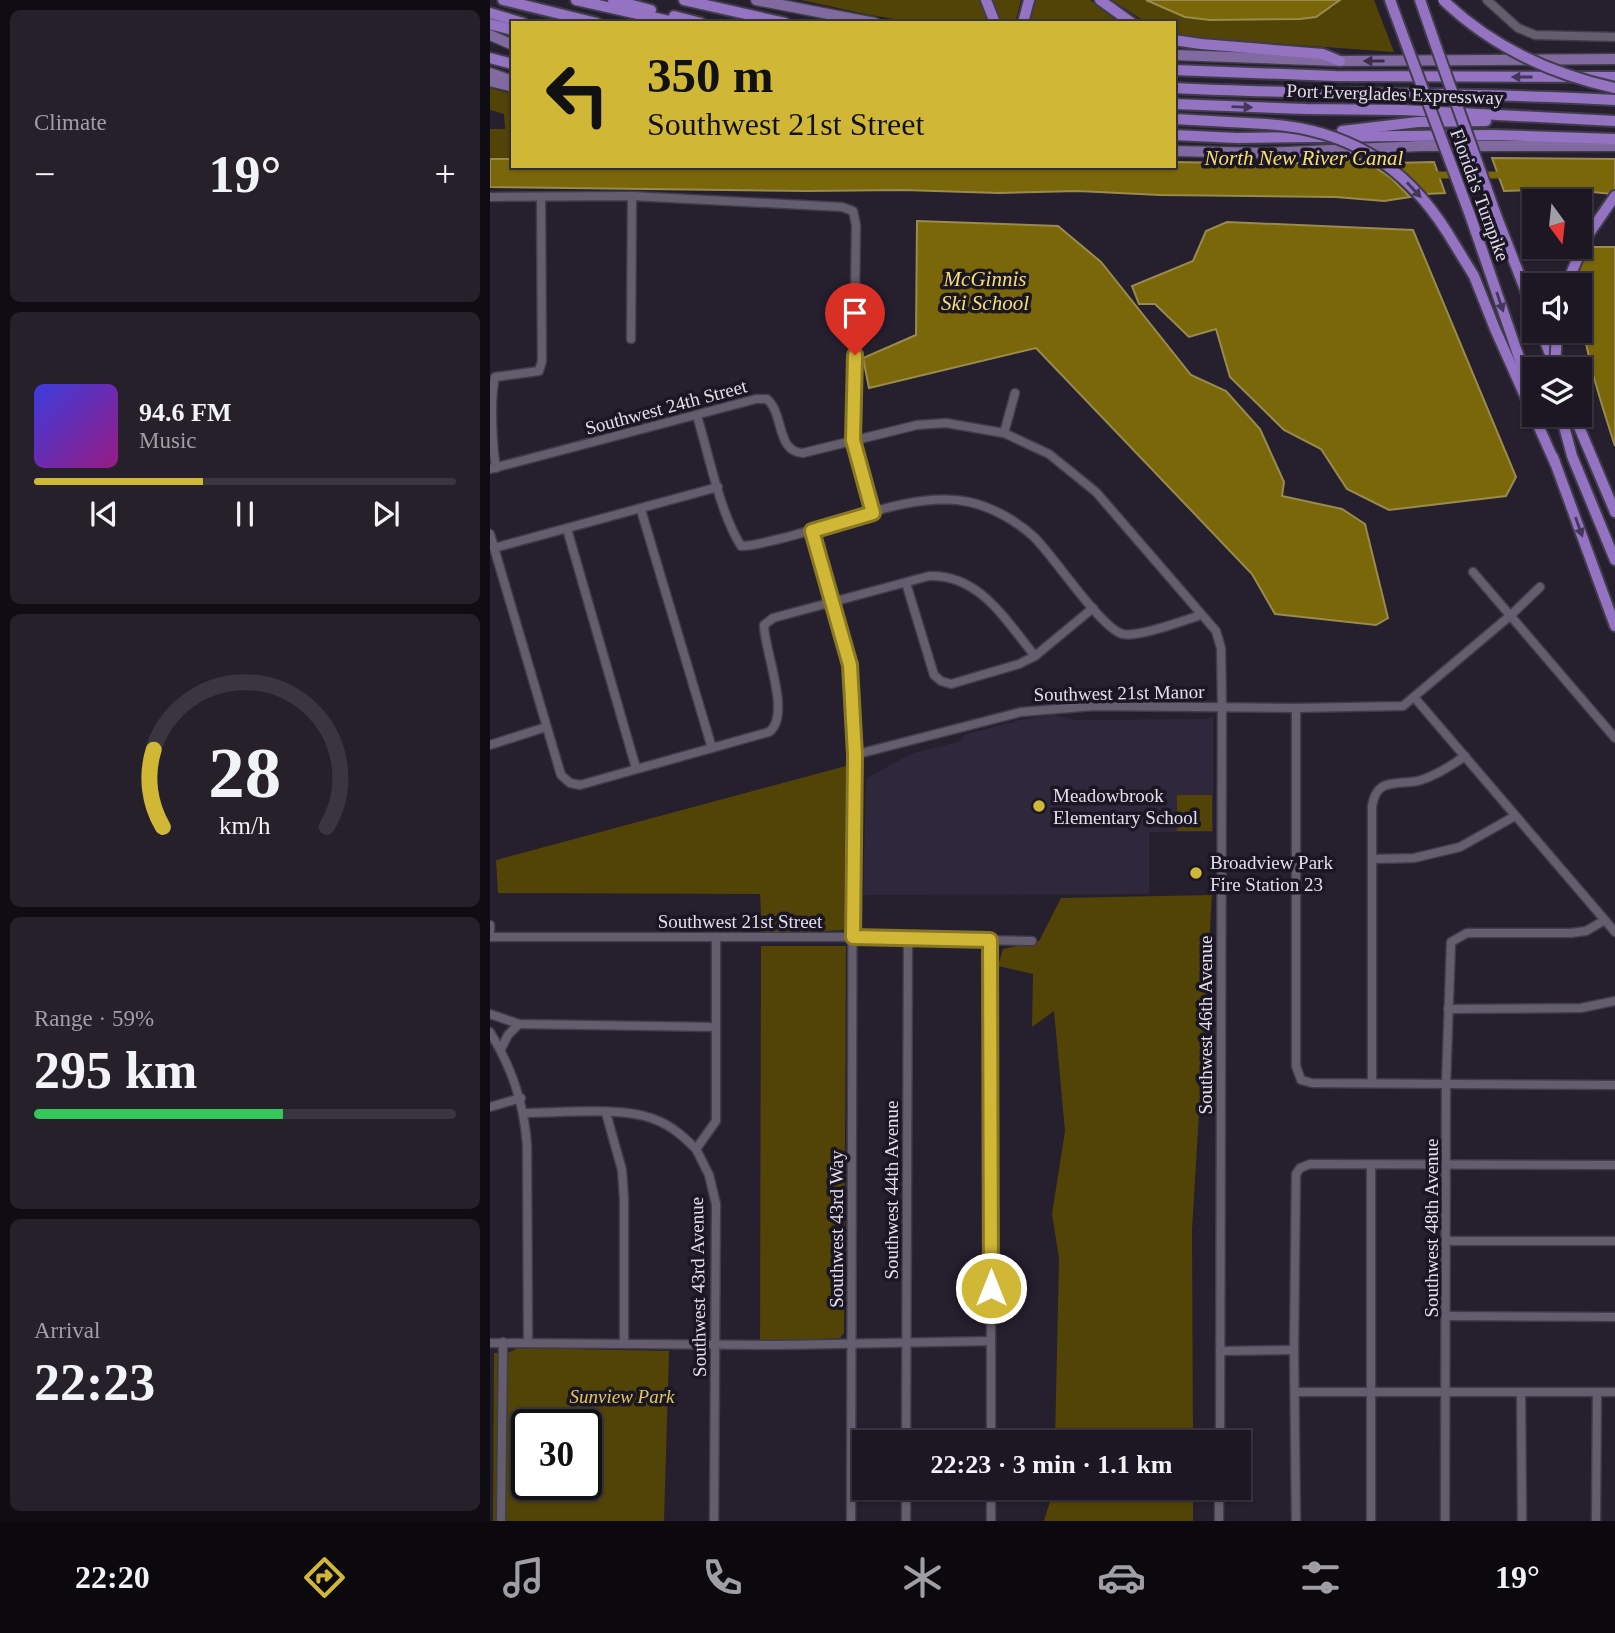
<!DOCTYPE html>
<meta charset="utf-8">
<style>
body{margin:0;font-family:"Times New Roman",serif;background:#25202a;color:#f1f3f6;height:100vh;display:flex;flex-direction:column;font-size:26px;white-space:nowrap}
*{box-sizing:border-box;margin:0}
p{font-size:23px;color:#a09fa5}
.icon{flex:none;width:38px;height:38px;fill:none;stroke:currentColor;stroke-width:2;stroke-linecap:round;stroke-linejoin:round}
.map{position:relative;flex:1;overflow:hidden}
.side{display:flex;flex-direction:column;gap:10px;padding:10px;background:#0f0d13;width:490px}
.side>*{flex:none}
.hud{position:absolute;left:21px;top:21px;width:665px;height:147px;border-radius:0px;box-shadow:0 2px 5px #0004,0 0 0 2px #3a3640;background:#d1b736;color:#111;overflow:hidden}
.needle{width:46px;rotate:165deg}
.tools{position:absolute;left:1032px;top:189px;display:grid;gap:14px}
.tools a{display:grid;place-items:center;width:70px;height:70px;border-radius:0px;background:#1c1722;box-shadow:0 2px 5px #0004,0 0 0 2px #3a3640;font-size:35px}
.speed{position:absolute;left:21px;top:1409px;display:flex;gap:14px;font-size:35px;font-weight:700;text-align:center}
.speed>*{display:grid;place-content:center;width:91px;height:91px;border-radius:50%;background:#1c1722;box-shadow:0 2px 5px #0004,0 0 0 2px #3a3640;line-height:1}
.speed .limit{border:4px solid #111;border-radius:10px;background:#fff;color:#111}
.pin{position:absolute;display:grid;place-items:center;width:60px;height:60px;color:#fff;margin:-72px -30px;border-radius:50% 50% 50% 0;rotate:-45deg;box-shadow:0 0 7px #0007}
.pin .icon{rotate:45deg}
.me{position:absolute;width:77px;margin:-38px;rotate:0deg;stroke-linejoin:round;filter:drop-shadow(0 0 5px #0008)}
.turn{display:flex;align-items:center;gap:24px;height:147px;padding:0 21px;font-size:32px}
.turn .icon{width:91px;height:91px;stroke-width:2.5}
.turn b{display:block;font-size:49px;line-height:60px}
.big{font-size:52px;font-weight:700;line-height:1.1}
.side .widget{flex:1;display:flex;flex-direction:column;justify-content:center;gap:10px;min-width:0;padding:0 24px;border-radius:10px;background:#25202a}
.side .dial{align-items:center;gap:0}
.dial svg{height:182px;overflow:visible;fill:none;stroke:#3a3640;stroke-width:7;stroke-linecap:round;text-anchor:middle}
.dial text{fill:#f1f3f6;stroke:none}
.song{display:flex;align-items:center;gap:21px}
.cover{width:84px;height:84px;border-radius:10px;background:linear-gradient(135deg,hsl(240 70% 55%),hsl(310 70% 35%))}
.played{height:7px;border-radius:4px;background:linear-gradient(90deg,#d1b736 40%,#3a3640 40%)}
.keys{display:flex;justify-content:space-around;direction:ltr}
.heat{display:flex;justify-content:space-between;align-items:center;font-size:38px;direction:ltr}
.charge{height:10px;border-radius:5px;background:linear-gradient(90deg,#34c759 59%,#3a3640 0)}
.trip{position:absolute;left:362px;top:1430px;width:399px;height:70px;border-radius:0px;background:#1c1722;box-shadow:0 2px 5px #0004,0 0 0 2px #3a3640;font-weight:700;line-height:70px;text-align:center}
.tab-bar{display:flex;height:112px;justify-content:space-around;align-items:center;background:#0b090e;color:#a09fa5}
.tab-bar .icon{width:49px;height:49px}
.tab-bar .selected{color:#d1b736}
.tab-bar b{font-size:32px;color:#f1f3f6}
main{display:flex;flex:1;min-height:0}
.map>svg:first-child{display:block}
.built{fill:#2f283c}
.green{fill:#514406;fill-rule:evenodd}
.water{fill:#79670a;stroke:#998b4d;stroke-width:2}
.lines{fill:none;stroke-linecap:round;stroke-linejoin:round}
.canal{stroke:#79670a;stroke-width:7}
.minor-casing{stroke:#413c49;stroke-width:11}
.major-casing{stroke:#413c49;stroke-width:13}
.highway-casing{stroke:#413c49;stroke-width:14}
.minor{stroke:#635d6e;stroke-width:8}
.major{stroke:#806aa0;stroke-width:10}
.highway{stroke:#9373c2;stroke-width:10}
.highway-bridge-casing{stroke:#413c49;stroke-width:14;stroke-linecap:butt}
.highway-bridge{stroke:#9373c2;stroke-width:10}
.oneway{fill:#392f49}
.oneway2{fill:#45375b}
.route-casing{stroke:#887723;stroke-width:18}
.route{stroke:#d1b736;stroke-width:12}
.poi-dot{fill:#d1b736;stroke:#1b1624;stroke-width:2.5}
.labels{text-anchor:middle;dominant-baseline:central;stroke-width:7;stroke-linejoin:round;paint-order:stroke}
.street-label{font-size:19px;fill:#e3dfe9;stroke:#1b1624}
.poi-label{font-size:19px;fill:#e3dfe9;stroke:#1b1624;text-anchor:start}
.park-label{font-size:19px;font-style:italic;fill:#e1c95a;stroke:#1b1624}
.water-label{font-size:21px;font-style:italic;fill:#f8df71;stroke:#1b1624}
</style>
<main>
<section class="side">
<div class="widget"><p>Climate</p>
<div class="heat"><a>−</a><b class="big">19°</b><a>+</a></div>
</div>
<div class="widget">
<div class="song"><i class="cover"></i><div><b>94.6 FM</b><p>Music</p></div></div>
<div class="played"></div>
<div class="keys"><svg class="icon" aria-label="previous" viewBox="0 0 24 24"><path d="M18 5L8 12l10 7zM5 5v14"/></svg><svg class="icon" aria-label="pause" viewBox="0 0 24 24"><path d="M8 5v14M16 5v14"/></svg><svg class="icon" aria-label="next" viewBox="0 0 24 24"><path d="M6 5l10 7-10 7zM19 5v14"/></svg></div>
</div>
<div class="widget dial"><svg viewBox="0 0 100 80">
<path d="M14 69A42 42 0 1 1 86 69"/>
<path d="M14 69A42 42 0 0 1 10 35" stroke="#d1b736"/>
<text x="50" y="56" font-size="32" font-weight="700">28</text>
<text x="50" y="72" font-size="11">km/h</text>
</svg></div>
<div class="widget"><p>Range · 59%</p><b class="big">295 km</b><div class="charge"></div></div>
<div class="widget"><p>Arrival</p><b class="big">22:23</b></div>
</section>
<div class="map">
<svg width="1125" height="1521" viewBox="0 0 1125 1521">
<rect width="100%" height="100%" fill="#251f2e"/>
<polygon class="built" points="563,715 585,720 716,719 723,716 723,832 659,832 659,894 373,895 376,780 379,777 423,753 472,741 474,735 530,720"/>
<g class="green">
<polygon points="311,0 531,0 525,23 428,23 380,15"/>
<polygon points="546,0 600,0 629,23 540,23"/>
<polygon points="622,0 656,0 695,17 720,20 810,19 843,7 850,0 884,0 904,52 709,38 684,33 684,23 657,23"/>
<polygon points="0,88 23,94 23,159 0,159 0,129 15,129 14,114 0,110"/>
<polygon points="356,766 354,930 272,934 270,894 8,893 6,860"/>
<rect x="687" y="795" width="35" height="36"/>
<polygon points="722,895 702,1230 703,1442 565,1442 569,1258 562,1214 575,1131 564,1011 542,1027 543,974 508,966 513,949 549,941 571,898"/>
<polygon points="271,946 356,946 354,1333 350,1338 270,1342"/>
<path d="M 29,1348 L 179,1351 L 174,1521 L 3,1521 L 4,1353 L 17,1353 ZM 37,1424 L 96,1424 L 96,1484 L 37,1484 Z"/>
<polygon points="564,1488 703,1488 703,1521 554,1521"/>
</g>
<g class="water">
<polygon points="656,0 850,0 826,17 810,19 720,20 695,17"/>
<polygon points="1002,158 1125,159 1125,189 1122,194 1072,189 1014,191"/>
<polygon points="0,159 23,159 23,166 684,166 684,162 793,164 873,159 901,178 920,197 894,201 846,197 670,195 588,191 509,193 413,190 317,191 0,187"/>
<polygon points="944,162 955,193 936,194 904,163"/>
<polygon points="427,221 568,226 611,262 701,375 736,391 770,429 794,482 792,496 852,509 875,524 898,618 886,625 785,614 762,574 546,348 379,388 373,358 426,335"/>
<polygon points="737,222 923,230 1026,477 1016,496 899,510 857,489 831,449 794,430 740,377 726,329 699,337 665,304 649,304 642,286 703,261 716,231"/>
<path d="M 1085,247 L 1125,247 L 1125,446 C 1108,394 1090,340 1090,285 L 1086,285 L 1080,253 Z"/>
</g>
<g class="lines">
<polyline class="canal" points="940,175 1016,175"/>
<defs>
<g id="minor">
<polyline points="997,0 1028,28 1045,35 1125,37"/>
<polyline points="0,197 142,196 352,207 363,211 366,225 363,440 383,513"/>
<polyline points="141,339 142,196"/>
<path d="M 207,416 C 219,455 230,513 251,546 C 265,546 279,541 293,538 C 347,525 424,490 479,502 C 502,507 527,521 544,537 C 563,555 612,630 633,634 C 648,638 695,620 711,615"/>
<polyline points="514,433 525,393"/>
<path d="M 6,468 C 2,445 0,397 5,377 L 49,371 L 52,361 L 51,197"/>
<path d="M 0,469 L 266,399 L 277,399 C 294,413 286,452 313,453 L 427,425 L 456,423 L 514,433 L 559,454 L 606,492 L 726,631 L 731,648 L 732,707 L 730,1442"/>
<polyline points="151,510 222,748"/>
<polyline points="77,529 146,768"/>
<polyline points="322,531 360,665 363,702 361,1521"/>
<path d="M 0,534 L 71,775 L 80,783 L 90,785 L 279,732 C 302,716 274,650 274,625 L 283,618 L 439,576 C 490,574 516,621 545,656"/>
<polyline points="4,548 228,487"/>
<polyline points="983,572 1125,738"/>
<polyline points="416,583 444,675 451,681 461,684 529,664 545,656 603,608"/>
<polyline points="924,697 1125,932"/>
<polyline points="806,708 806,1066 811,1080 822,1083 1125,1085"/>
<polyline points="0,745 56,727"/>
<polyline points="364,755 531,712 604,706 806,708 913,706 1021,615 1050,587"/>
<polyline points="883,859 924,858 970,847 1025,816"/>
<polyline points="0,925 0,937"/>
<polyline points="0,937 363,937 542,941"/>
<polyline points="501,940 501,1442"/>
<polyline points="958,1009 1091,1008 1125,1001"/>
<polyline points="0,1014 29,1024 225,1027"/>
<path d="M 0,1032 C 22,1068 34,1103 37,1145 L 38,1342"/>
<polyline points="11,1049 18,1035 29,1024"/>
<path d="M 882,1083 L 882,806 C 884,798 885,792 892,787 C 902,781 919,784 931,780 C 947,775 961,766 975,756"/>
<polyline points="0,1107 31,1098"/>
<path d="M 34,1113 C 70,1113 134,1106 166,1120 C 182,1126 194,1137 206,1149"/>
<polyline points="116,1113 132,1170 134,1199 134,1344"/>
<polyline points="956,1241 1125,1241"/>
<polyline points="956,1316 1125,1317"/>
<polyline points="0,1343 290,1345 501,1341"/>
<polyline points="730,1351 804,1350"/>
<polyline points="806,1392 1125,1392"/>
<polyline points="1031,1392 1032,1521"/>
<polyline points="416,1442 418,937"/>
<polyline points="11,1521 13,1342"/>
<polyline points="224,1521 226,1204 219,1175 206,1149 226,1121 226,938"/>
<polyline points="416,1521 416,1488"/>
<polyline points="501,1521 501,1488"/>
<polyline points="729,1521 729,1488"/>
<polyline points="806,1521 804,1350 806,1174 810,1168 820,1164 1125,1165"/>
<polyline points="881,1521 881,1165"/>
<polyline points="955,1521 956,1085 961,942 977,933 1081,933 1096,931 1115,920"/>
<polyline points="1106,1521 1107,1392"/>
</g>
<g id="major">
<polyline points="266,0 385,23"/>
<polyline points="0,35 23,45"/>
<polyline points="684,55 850,61 1125,59"/>
<polyline points="0,73 23,81"/>
<polyline points="0,81 20,86"/>
<polyline points="684,151 774,153 931,146 1125,146"/>
</g>
<g id="highway">
<polyline points="13,0 107,23"/>
<polyline points="86,0 188,23"/>
<polyline points="123,0 161,10"/>
<polyline points="194,0 295,23"/>
<polyline points="496,0 505,23"/>
<polyline points="610,0 642,23"/>
<polyline points="900,0 918,49"/>
<polyline points="930,0 947,49"/>
<polyline points="0,13 33,23"/>
<polyline points="184,16 211,23"/>
<polyline points="533,23 539,0"/>
<polyline points="0,24 23,30"/>
<polyline points="684,40 711,44 833,54 850,61"/>
<polyline points="0,58 23,64"/>
<polyline points="684,70 845,76 1125,77"/>
<path d="M 684,88 C 831,96 978,91 1125,100"/>
<polyline points="684,104 816,109 913,110 1125,121"/>
<polyline points="684,119 776,124"/>
<polyline points="852,131 928,122 996,121"/>
<polyline points="684,135 747,138 1002,135 1125,139"/>
<polyline points="980,215 1044,401"/>
<polyline points="1006,215 1045,315"/>
<polyline points="957,232 984,276 1005,329 1065,463"/>
<polyline points="1076,285 1098,235 1125,196"/>
<polyline points="1051,331 1065,367"/>
<polyline points="1071,415 1082,456 1125,560"/>
<polyline points="1084,415 1125,512"/>
<polyline points="1063,457 1125,626"/>
</g>
</defs>
<use href="#minor" class="minor-casing"/>
<use href="#major" class="major-casing"/>
<use href="#highway" class="highway-casing"/>
<use href="#minor" class="minor"/>
<use href="#major" class="major"/>
<use href="#highway" class="highway"/>
<defs>
<g id="highway-bridge">
<path d="M 953,0 C 1001,46 1061,74 1125,88"/>
<polyline points="918,49 980,215"/>
<polyline points="947,49 1006,215"/>
<path d="M 776,124 C 856,129 914,164 957,232"/>
<polyline points="1065,369 1067,331"/>
</g>
</defs>
<use href="#highway-bridge" class="highway-bridge-casing"/>
<use href="#highway-bridge" class="highway-bridge"/>
</g>
<defs><path id="oneway-solid" d="M-6-.8H1V-3.2L6.5 0L1 3.2V.8H-6Z" transform="scale(1.75)"/></defs>
<use class="oneway" href="#oneway-solid" transform="translate(884 61) rotate(180)"/>
<g class="oneway2">
<use href="#oneway-solid" transform="translate(1032 77) rotate(-180)"/>
<use href="#oneway-solid" transform="translate(752 107) rotate(2)"/>
<use href="#oneway-solid" transform="translate(924 190) rotate(47)"/>
<use href="#oneway-solid" transform="translate(1010 302) rotate(71)"/>
<use href="#oneway-solid" transform="translate(1089 527) rotate(70)"/>
</g>
<g class="lines">
<defs>
<polyline id="route" points="365,355 363,440 383,513 322,531 360,665 365,755 363,937 500,940 501,1288"/>
</defs>
<use href="#route" class="route-casing"/>
<use href="#route" class="route"/>
</g>
<g class="poi-dot">
<circle cx="549" cy="806" r="7"/>
<circle cx="706" cy="873" r="7"/>
</g>
<g class="labels">
<g class="street-label">
<text transform="translate(905 94) rotate(2)">Port Everglades Expressway</text>
<text transform="translate(990 195) rotate(70)">Florida's Turnpike</text>
<text transform="translate(176 407) rotate(-15)">Southwest 24th Street</text>
<text transform="translate(629 693) rotate(-1)">Southwest 21st Manor</text>
<text x="250" y="921">Southwest 21st Street</text>
<text transform="translate(715 1025) rotate(-90)">Southwest 46th Avenue</text>
<text transform="translate(401 1190) rotate(-90)">Southwest 44th Avenue</text>
<text transform="translate(941 1228) rotate(-90)">Southwest 48th Avenue</text>
<text transform="translate(346 1229) rotate(-90)">Southwest 43rd Way</text>
<text transform="translate(208 1287) rotate(-91)">Southwest 43rd Avenue</text>
</g>
<g class="poi-label">
<text x="563" y="795">Meadowbrook<tspan x="563" dy="22">Elementary School</tspan></text>
<text x="720" y="862">Broadview Park<tspan x="720" dy="22">Fire Station 23</tspan></text>
</g>
<g class="park-label">
<text x="132" y="1396">Sunview Park</text>
</g>
<g class="water-label">
<text x="814" y="158">North New River Canal</text>
<text x="495" y="279">McGinnis<tspan x="495" dy="24">Ski School</tspan></text>
</g>
</g>
</svg>
<div class="tools">
<a><svg class="needle" viewBox="-14 -14 28 28"><path d="M0-13l5 13h-10z" fill="#e53935"/><path d="M0 13l5-13h-10z" fill="#a09fa5"/></svg></a>
<a><svg class="icon" aria-label="sound" viewBox="0 0 24 24"><path d="M4 9h4l5-4v14l-5-4H4zM17 9q2 3 0 6"/></svg></a>
<a><svg class="icon" aria-label="layers" viewBox="0 0 24 24"><path d="M12 4l9 5-9 5-9-5zM3 14l9 5 9-5"/></svg></a>
</div>
<div class="speed"><div class="limit">30</div></div>
<div class="pin" style="left:365px;top:355px;background:#d93025"><svg class="icon" aria-label="arrive" viewBox="0 0 24 24"><path d="M6 21V4h12l-3 4 3 4H6"/></svg></div>
<svg class="me" style="left:501px;top:1288px" viewBox="-20 -20 40 40"><circle r="17" fill="#d1b736" stroke="#fff" stroke-width="3"/><path d="M0-11L8 9 0 5-8 9z" fill="#fff"/></svg>
<div class="trip">22:23 · 3 min · 1.1 km</div>
<div class="hud">
<div class="turn"><svg class="icon" aria-label="left" viewBox="0 0 24 24"><path d="M17 20v-9H6M10 6l-5 5 5 5"/></svg><div><b>350 m</b>Southwest 21st Street</div></div>
</div>
</div>
</main>
<nav class="tab-bar">
<b>22:20</b>
<svg class="icon selected" aria-label="directions" viewBox="0 0 24 24"><path d="M12 3l9 9-9 9-9-9zM9 14v-3h6M13 9l2 2-2 2"/></svg>
<svg class="icon" aria-label="music" viewBox="0 0 24 24"><path d="M9 18V5l10-2v13"/><circle cx="6" cy="18" r="3"/><circle cx="16" cy="16" r="3"/></svg>
<svg class="icon" aria-label="phone" viewBox="0 0 24 24"><path d="M5 4h4l2 5-3 2q2 4 5 5l2-3 5 2v4C11 20 4 13 5 4z"/></svg>
<svg class="icon" aria-label="climate" viewBox="0 0 24 24"><path d="M12 3v18M4 7l16 10M4 17L20 7"/></svg>
<svg class="icon" aria-label="car" viewBox="0 0 24 24"><path d="M5 17H2v-5l4-1 3-4h7l3 4 3 1v5h-3M9 17h6M6 11h13"/><circle cx="7" cy="17" r="2"/><circle cx="17" cy="17" r="2"/></svg>
<svg class="icon" aria-label="filters" viewBox="0 0 24 24"><path d="M4 7h16M4 17h16"/><circle cx="9" cy="7" r="2"/><circle cx="15" cy="17" r="2"/></svg>
<b>19°</b>
</nav>
